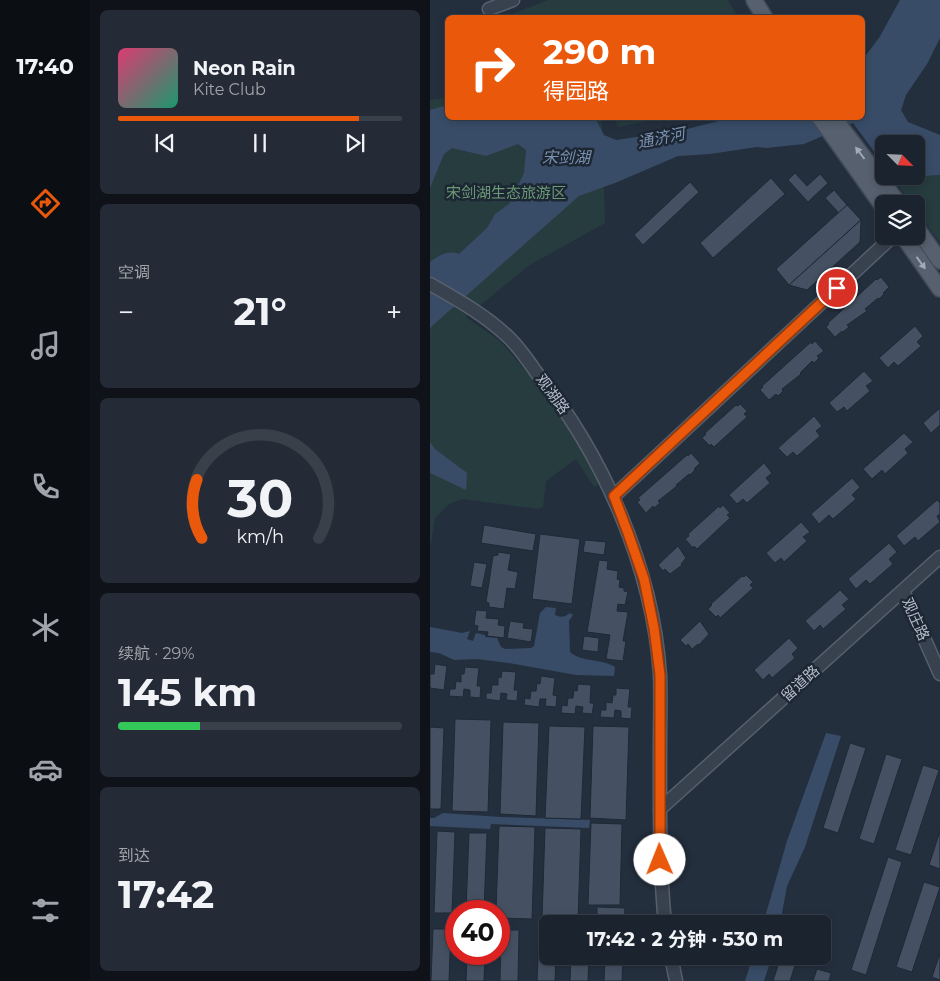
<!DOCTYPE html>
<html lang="zh">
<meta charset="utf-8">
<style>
body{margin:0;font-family:Montserrat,"Noto Sans SC",sans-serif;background:#242b36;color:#f1f3f6;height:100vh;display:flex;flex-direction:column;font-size:19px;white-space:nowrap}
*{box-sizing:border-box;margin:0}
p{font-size:16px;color:#a0a4aa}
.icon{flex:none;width:28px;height:28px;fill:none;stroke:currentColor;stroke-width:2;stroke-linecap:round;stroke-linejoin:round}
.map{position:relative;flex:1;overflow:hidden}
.details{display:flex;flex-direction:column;gap:10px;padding:10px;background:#0f1319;width:340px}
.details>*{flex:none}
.hud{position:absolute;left:15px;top:15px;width:420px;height:105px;border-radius:8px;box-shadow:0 2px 8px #0003,0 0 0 1px #39404a;background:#ea580c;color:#fff;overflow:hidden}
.needle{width:32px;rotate:114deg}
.fabs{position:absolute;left:445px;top:135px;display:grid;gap:10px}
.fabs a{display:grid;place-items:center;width:50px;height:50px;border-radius:8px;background:#1b232e;box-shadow:0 2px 8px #0003,0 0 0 1px #39404a;font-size:25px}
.speed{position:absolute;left:15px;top:900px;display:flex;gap:10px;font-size:25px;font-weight:700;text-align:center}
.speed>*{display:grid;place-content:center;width:65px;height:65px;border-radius:50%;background:#1b232e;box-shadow:0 2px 8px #0003,0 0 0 1px #39404a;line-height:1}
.speed .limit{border:8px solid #d22;background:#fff;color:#111}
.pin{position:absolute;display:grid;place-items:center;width:42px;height:42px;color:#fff;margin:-21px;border:2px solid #fff;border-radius:50%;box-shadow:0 1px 5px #0007}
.me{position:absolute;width:55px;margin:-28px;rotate:359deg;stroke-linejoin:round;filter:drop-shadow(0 0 4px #0008)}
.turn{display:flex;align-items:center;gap:18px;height:105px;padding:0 15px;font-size:22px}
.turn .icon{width:65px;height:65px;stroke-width:2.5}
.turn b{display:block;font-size:35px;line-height:42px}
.big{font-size:38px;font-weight:700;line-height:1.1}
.details .tile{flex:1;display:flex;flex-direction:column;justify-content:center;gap:8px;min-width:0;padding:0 18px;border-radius:8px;background:#242b36}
.details .dial{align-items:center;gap:0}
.dial svg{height:130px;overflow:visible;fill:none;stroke:#39404a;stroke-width:7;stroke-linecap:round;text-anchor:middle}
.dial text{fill:#f1f3f6;stroke:none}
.song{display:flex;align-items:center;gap:15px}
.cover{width:60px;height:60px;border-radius:8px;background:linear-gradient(135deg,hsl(340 70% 55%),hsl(160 70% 35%))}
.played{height:5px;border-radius:2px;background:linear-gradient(90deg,#ea580c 85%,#39404a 85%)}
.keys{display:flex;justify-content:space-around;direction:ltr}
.heat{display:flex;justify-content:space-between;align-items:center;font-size:28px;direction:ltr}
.charge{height:8px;border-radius:4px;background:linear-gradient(90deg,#34c759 29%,#39404a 0)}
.trip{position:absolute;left:109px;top:915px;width:292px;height:50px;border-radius:8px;background:#1b232e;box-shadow:0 2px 8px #0003,0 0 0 1px #39404a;font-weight:700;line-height:50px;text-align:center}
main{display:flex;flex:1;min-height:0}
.tab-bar{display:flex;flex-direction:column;width:90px;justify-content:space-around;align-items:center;background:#0b0e12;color:#a0a4aa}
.tab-bar .icon{width:35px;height:35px}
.tab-bar .current{color:#ea580c}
.tab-bar b{font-size:22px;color:#f1f3f6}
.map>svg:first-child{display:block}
.green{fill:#263c3f}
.water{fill:#394c67}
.building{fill:#455162;stroke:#1f2835}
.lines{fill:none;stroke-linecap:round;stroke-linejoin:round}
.minor-casing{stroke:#565f6c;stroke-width:15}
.major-casing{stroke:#414a57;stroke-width:18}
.minor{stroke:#38414e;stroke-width:12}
.major{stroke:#56606e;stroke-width:15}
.oneway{fill:#a1aab7}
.route-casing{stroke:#983908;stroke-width:12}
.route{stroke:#ea580c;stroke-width:9}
.labels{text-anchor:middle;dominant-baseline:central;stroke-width:5;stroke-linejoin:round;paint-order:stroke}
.park-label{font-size:15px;fill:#6b9a76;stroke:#1d2633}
.street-label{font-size:15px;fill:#b4bcc9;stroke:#1d2633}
.water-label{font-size:16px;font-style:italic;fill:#7c92b1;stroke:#1d2633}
</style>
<main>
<nav class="tab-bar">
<b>17:40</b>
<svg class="icon current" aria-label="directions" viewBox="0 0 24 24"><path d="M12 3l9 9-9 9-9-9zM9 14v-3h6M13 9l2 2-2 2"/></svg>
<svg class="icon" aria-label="music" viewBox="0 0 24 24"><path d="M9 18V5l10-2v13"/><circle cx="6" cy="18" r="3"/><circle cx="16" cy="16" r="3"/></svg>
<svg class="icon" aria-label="phone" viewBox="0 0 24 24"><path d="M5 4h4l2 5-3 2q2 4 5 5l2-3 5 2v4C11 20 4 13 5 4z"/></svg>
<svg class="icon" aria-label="climate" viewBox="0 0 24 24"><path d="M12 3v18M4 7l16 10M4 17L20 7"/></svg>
<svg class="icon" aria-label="car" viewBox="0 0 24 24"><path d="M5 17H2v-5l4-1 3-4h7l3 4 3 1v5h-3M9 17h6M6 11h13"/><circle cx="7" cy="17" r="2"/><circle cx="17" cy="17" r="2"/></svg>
<svg class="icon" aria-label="filters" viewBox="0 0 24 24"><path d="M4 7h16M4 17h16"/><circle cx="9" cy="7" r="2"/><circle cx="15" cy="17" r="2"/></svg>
</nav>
<section class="details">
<div class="tile">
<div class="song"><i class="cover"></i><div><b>Neon Rain</b><p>Kite Club</p></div></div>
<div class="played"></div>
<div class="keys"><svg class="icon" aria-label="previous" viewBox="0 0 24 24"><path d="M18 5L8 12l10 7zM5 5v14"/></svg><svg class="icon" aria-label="pause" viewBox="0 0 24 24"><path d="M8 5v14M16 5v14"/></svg><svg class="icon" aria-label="next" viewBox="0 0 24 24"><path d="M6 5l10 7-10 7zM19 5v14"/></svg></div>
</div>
<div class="tile"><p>空调</p>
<div class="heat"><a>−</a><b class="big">21°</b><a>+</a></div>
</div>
<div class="tile dial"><svg viewBox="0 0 100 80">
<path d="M14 69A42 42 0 1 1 86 69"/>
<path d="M14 69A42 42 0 0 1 11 33" stroke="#ea580c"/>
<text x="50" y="56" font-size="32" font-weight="700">30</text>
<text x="50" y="72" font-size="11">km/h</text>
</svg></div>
<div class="tile"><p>续航 · 29%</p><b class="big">145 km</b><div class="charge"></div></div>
<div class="tile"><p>到达</p><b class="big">17:42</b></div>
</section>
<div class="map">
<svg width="510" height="981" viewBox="0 0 510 981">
<rect width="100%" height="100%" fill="#242f3e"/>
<g class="green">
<polygon points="118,0 298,0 308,17 75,17"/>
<polygon points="17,98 18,118 170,118 172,124 175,223 98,266 36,317 70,341 102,378 132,416 172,482 164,487 146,459 116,481 113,507 108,509 32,499 19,504 5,518 0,548 0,100"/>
<polygon points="184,118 233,118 188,127"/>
<polygon points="510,175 510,243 486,210 486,204 482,204 463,178"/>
</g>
<g class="water">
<path d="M 470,0 L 510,0 L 510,38 L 497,64 L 476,95 L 471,110 L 478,122 L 510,135 L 510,175 L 463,178 L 462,176 L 486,176 L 486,144 L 454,144 L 454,165 L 423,123 L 374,144 L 336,148 L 327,147 L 280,154 L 248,156 L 185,183 L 149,196 L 2,326 L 0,329 L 0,262 C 9,255 18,250 29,254 L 57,228 L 65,214 L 79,204 L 94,173 L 96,150 L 88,144 L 56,156 L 22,148 L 14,154 L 0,188 L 0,110 L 17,105 L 18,118 L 165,118 L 174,135 L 186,140 L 253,130 L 301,118 L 432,118 L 433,59 L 449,38 Z"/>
<polygon points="0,442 5,449 37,473 36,490 0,473"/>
<path d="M 116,607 L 126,608 L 125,615 C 132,618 135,617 140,613 L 143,615 L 139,621 L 140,652 C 153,663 171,658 185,667 L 184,676 L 146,675 L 79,663 L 47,659 L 24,660 L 9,653 L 0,652 L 0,627 L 32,633 L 40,631 L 37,639 L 43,641 L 46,633 L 55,635 L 55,637 L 67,638 L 71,647 L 75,649 L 101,648 L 104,646 L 110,613 Z"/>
<polygon points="396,733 411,736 375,847 357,886 350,924 333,924 357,841"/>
<polygon points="13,813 70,817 160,820 159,828 61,824 60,829 0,826 0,818 4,818"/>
<polygon points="323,956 342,956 334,981 315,981"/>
</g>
<g class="building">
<polygon points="365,173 377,186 390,174 398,183 378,202 358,180"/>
<polygon points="341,178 355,194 283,258 270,243"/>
<polygon points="260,182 269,192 213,245 204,235"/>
<polygon points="404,190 417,205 409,213 395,198"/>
<polygon points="417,205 431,220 359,285 346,269"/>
<polygon points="431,220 430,242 377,290 359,285"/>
<polygon points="451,277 459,287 453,293 454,294 449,299 448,298 435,309 437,311 417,325 419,327 413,332 412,331 405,337 396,327 399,324 398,323 446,279 447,280"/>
<polygon points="485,326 493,336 487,342 491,346 468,366 464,362 458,368 449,358"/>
<polygon points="385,341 394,351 387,356 389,358 384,363 382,361 370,373 371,374 352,389 353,391 348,396 346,394 339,400 330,390 333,387 332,386 381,342 382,344"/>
<polygon points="434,371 443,381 436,386 440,391 417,411 414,407 407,412 399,403"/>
<polygon points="310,404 317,411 314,414 317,417 284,447 281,444 280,446 272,438 276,434 275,433 306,405 308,406"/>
<polygon points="510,408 510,425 501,433 493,423"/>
<polygon points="384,416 392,426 386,431 390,436 367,456 363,452 357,457 348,448"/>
<polygon points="474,433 483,442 475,449 478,453 455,474 452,470 442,479 433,469"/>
<polygon points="261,453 270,463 264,469 265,470 260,475 259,474 246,485 247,486 228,501 230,503 224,508 223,506 216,513 207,502 210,500 208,498 257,455 258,456"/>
<polygon points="334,463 342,473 336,478 340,483 317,503 313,499 307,504 299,495"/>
<polygon points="422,478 430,487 422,495 426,499 403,519 399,515 389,524 381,514"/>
<polygon points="507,500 510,503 510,514 507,516 510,522 488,541 485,537 474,546 466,536"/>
<polygon points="293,505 300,513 297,515 300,518 267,549 264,546 263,548 255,539 259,536 258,534 289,506 290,508"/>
<polygon points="371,522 380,532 373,537 377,541 354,562 351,558 345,563 336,553"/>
<polygon points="54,525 106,534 103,551 51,543"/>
<polygon points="110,534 150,539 142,604 102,599"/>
<polygon points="155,540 176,542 174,555 153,552"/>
<polygon points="459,543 467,552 459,559 463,564 440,584 436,580 426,589 418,579"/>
<polygon points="248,546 256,558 251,564 252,565 240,574 235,569 233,571 228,565"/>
<polygon points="68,552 81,554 78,570 88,572 85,589 77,588 74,609 59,607 59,603 56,602 63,556 68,555"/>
<polygon points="169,560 178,561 177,569 188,571 187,579 190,580 189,587 194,588 194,591 198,592 195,605 188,604 187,611 198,612 193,641 196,641 193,661 176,659 180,635 157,632"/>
<polygon points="44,562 57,564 52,588 40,586"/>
<polygon points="316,575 323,582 320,585 323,588 290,618 288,615 286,617 278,609 282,605 281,604 312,576 314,577"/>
<polygon points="410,590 419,599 412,605 416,609 393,629 390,625 384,631 375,621"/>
<polygon points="46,610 57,611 56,618 69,619 68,625 75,626 74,638 57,636 58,632 47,631 48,626 44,625"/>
<polygon points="80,621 94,623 93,628 103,629 101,642 77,638"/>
<polygon points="270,621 279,634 269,645 268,644 262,649 258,644 256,646 250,640"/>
<polygon points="154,636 169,638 168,652 152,650"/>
<polygon points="359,638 368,648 362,654 365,658 342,678 339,674 333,680 324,670"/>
<polygon points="5,664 17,666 14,690 0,688 0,674 4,674"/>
<polygon points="35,667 49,668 47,686 51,686 50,698 40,697 40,690 34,689 33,697 19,696 20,689 25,689 26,681 31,682 31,674 34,674"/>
<polygon points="72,671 86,672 84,690 88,690 87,701 76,700 77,694 71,693 70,701 56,699 56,693 61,693 62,685 68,685 68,677 71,678"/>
<polygon points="111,676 125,678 123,695 127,696 126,707 115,706 116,699 110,699 109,707 94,705 95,698 100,699 101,691 106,691 107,683 110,684"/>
<polygon points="148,684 161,685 160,703 164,703 162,714 152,713 153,707 146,706 145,714 131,713 132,705 137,706 138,698 143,698 144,690 147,691"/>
<polygon points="186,688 200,689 198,707 202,707 201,719 191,718 191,711 185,710 184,718 170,717 171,710 176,710 176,702 182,703 183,695 186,695"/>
<polygon points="25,719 61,720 58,812 22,811"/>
<polygon points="73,722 109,723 106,816 70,814"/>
<polygon points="119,726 155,727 151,819 115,818"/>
<polygon points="163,726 199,727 196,820 160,818"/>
<polygon points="0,727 14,728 11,809 0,809"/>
<polygon points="420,743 436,748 408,833 393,828"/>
<polygon points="456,754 472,759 444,844 429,839"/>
<polygon points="493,765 509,770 481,855 465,850"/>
<polygon points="161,823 192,824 190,905 158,905"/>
<polygon points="69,826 105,827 102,919 69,918 69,911 66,911"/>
<polygon points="115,828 151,829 148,921 112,920"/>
<polygon points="7,831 25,832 22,913 4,913"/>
<polygon points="510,831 510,869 499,865"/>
<polygon points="39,833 57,833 54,911 36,911"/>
<polygon points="458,857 472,862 436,975 421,970"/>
<polygon points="494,882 510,887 482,972 466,967"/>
<polygon points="167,907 195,908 194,924 185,924 185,916 167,915"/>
<polygon points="3,929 21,929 19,981 1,981"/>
<polygon points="71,930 89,930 88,981 70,981"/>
<polygon points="109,932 118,933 118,956 126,956 125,981 107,981"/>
<polygon points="510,953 510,980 502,977"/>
<polygon points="37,954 55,954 54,981 36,981"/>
<polygon points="141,956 159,956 158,981 140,981"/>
<polygon points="175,956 193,956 192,981 174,981"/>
<polygon points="351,956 368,956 360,981 343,981"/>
<polygon points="387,969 401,973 399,981 383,981"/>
</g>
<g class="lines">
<defs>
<g id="minor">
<polyline points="59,9 83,0"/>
<path d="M 0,284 C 26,299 52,313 75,334 C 87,344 97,359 106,372 C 173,454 223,568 230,675 C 231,697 230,720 230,743 C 230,803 229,864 235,924"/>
<polyline points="184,496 463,236"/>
<polyline points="473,591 510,674"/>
<polyline points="230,809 510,557"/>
<polyline points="241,956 246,981"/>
</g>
<g id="major">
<polyline points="324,0 335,18"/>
<polyline points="390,118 454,208"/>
<polyline points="404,118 469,204"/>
<polyline points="486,227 510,261"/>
<polyline points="473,236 510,289"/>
</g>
</defs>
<use href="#minor" class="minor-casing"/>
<use href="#major" class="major-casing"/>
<use href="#minor" class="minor"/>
<use href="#major" class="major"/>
</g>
<defs><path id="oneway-solid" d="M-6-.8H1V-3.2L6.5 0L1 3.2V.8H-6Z" transform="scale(1.25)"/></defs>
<g class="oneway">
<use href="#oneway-solid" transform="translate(430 153) rotate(-127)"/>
<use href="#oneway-solid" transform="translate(491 263) rotate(54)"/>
</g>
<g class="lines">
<defs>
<polyline id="route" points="230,860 230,675 224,628 214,579 198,533 184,496 407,288"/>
</defs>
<use href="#route" class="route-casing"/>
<use href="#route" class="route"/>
</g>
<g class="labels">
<g class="park-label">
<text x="76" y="192">宋剑湖生态旅游区</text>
</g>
<g class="street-label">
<text transform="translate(123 394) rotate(54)">观湖路</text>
<text transform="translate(486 619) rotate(66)">观庄路</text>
<text transform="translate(370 683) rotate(-42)">留道路</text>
</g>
<g class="water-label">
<text transform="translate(231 138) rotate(-11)">通济河</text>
<text x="136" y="157">宋剑湖</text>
</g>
</g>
</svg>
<div class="fabs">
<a><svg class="needle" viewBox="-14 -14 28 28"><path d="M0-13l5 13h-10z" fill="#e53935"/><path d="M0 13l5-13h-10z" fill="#a0a4aa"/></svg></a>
<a><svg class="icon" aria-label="layers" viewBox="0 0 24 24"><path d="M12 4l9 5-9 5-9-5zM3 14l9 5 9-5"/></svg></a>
</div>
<div class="speed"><div class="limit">40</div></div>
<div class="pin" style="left:407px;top:288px;background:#d93025"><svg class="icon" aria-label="arrive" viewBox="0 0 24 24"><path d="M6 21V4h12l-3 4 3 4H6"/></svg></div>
<svg class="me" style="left:230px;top:860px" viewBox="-20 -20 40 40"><circle r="19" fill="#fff"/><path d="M0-13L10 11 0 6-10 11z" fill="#ea580c"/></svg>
<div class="trip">17:42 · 2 分钟 · 530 m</div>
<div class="hud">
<div class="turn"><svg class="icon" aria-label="right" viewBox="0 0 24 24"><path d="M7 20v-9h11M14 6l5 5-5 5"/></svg><div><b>290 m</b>得园路</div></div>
</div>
</div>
</main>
